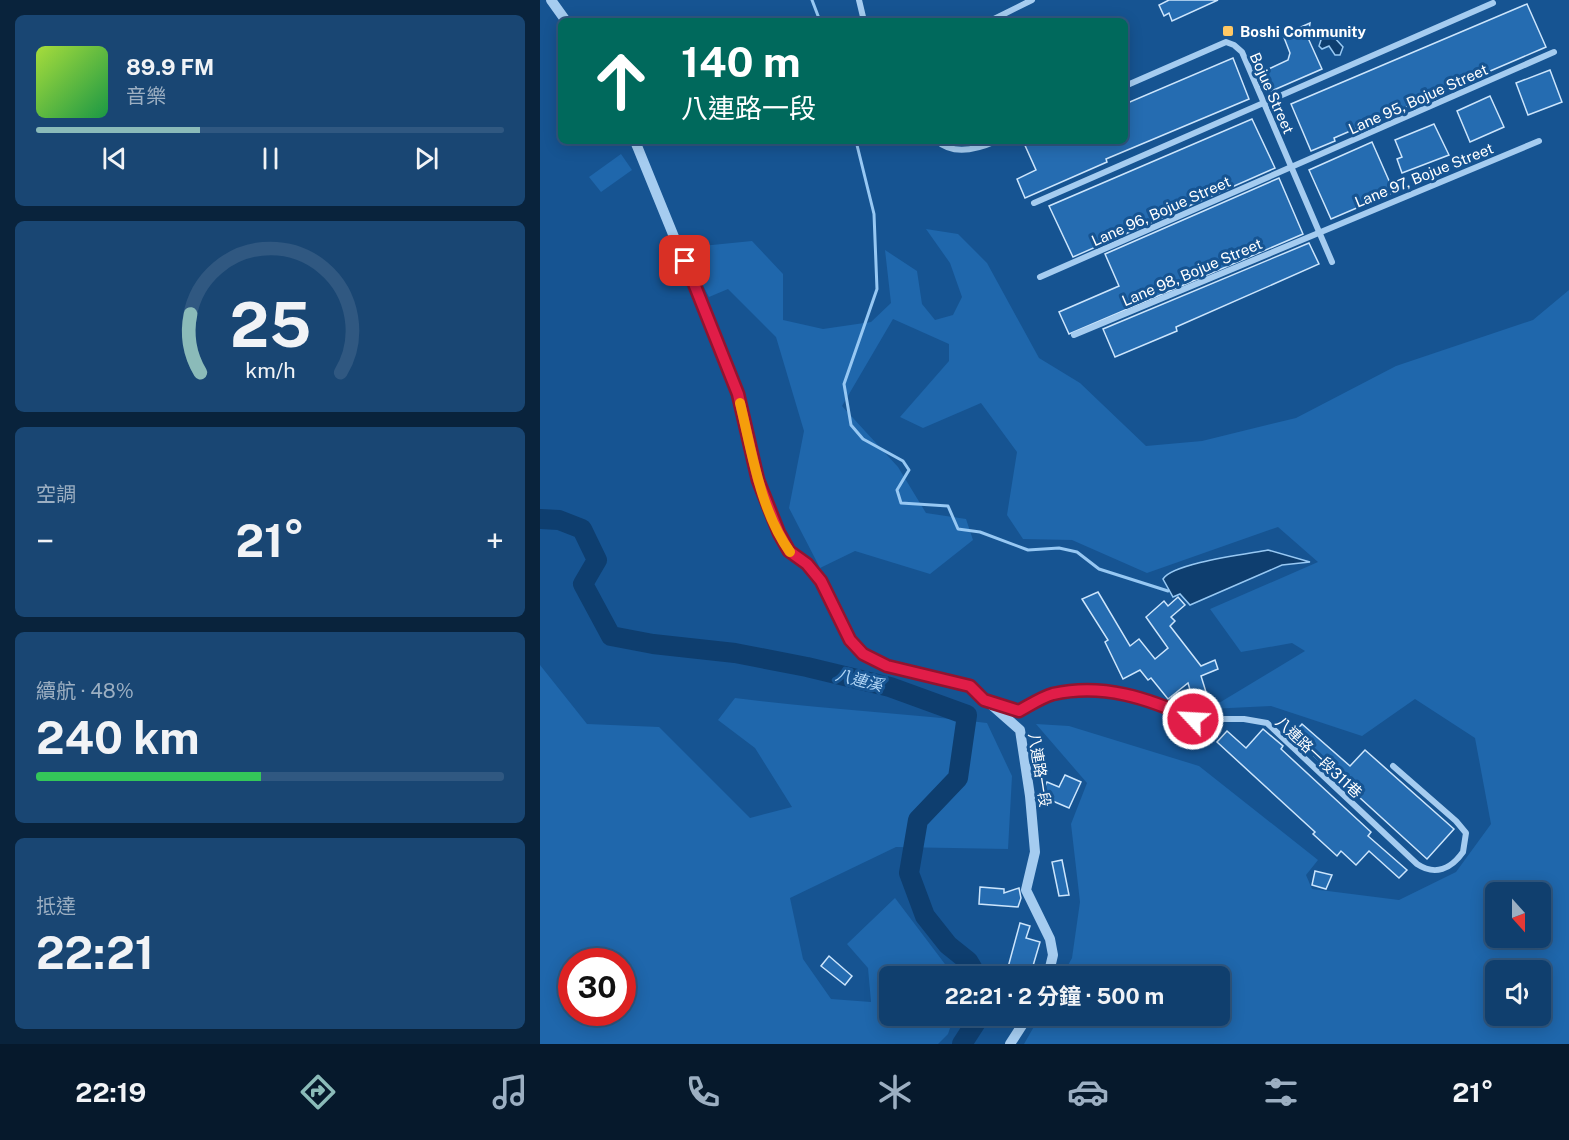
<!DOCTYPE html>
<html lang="zh-TW">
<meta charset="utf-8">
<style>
body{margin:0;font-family:"Public Sans","Noto Sans TC",sans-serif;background:#194673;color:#f1f3f6;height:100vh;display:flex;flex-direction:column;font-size:22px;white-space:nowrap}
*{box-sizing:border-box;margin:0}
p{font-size:20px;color:#9cafc2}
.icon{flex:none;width:33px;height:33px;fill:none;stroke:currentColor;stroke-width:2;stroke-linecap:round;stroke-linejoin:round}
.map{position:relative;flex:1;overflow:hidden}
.panel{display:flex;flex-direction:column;gap:15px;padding:15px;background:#09233c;width:540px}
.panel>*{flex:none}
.hud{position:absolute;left:18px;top:18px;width:570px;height:126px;border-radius:9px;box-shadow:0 3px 15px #0003,0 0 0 2px #305881;background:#00695c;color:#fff;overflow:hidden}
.needle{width:39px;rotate:159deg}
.tools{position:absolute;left:945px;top:882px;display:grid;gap:12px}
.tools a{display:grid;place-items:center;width:66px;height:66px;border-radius:9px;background:#103f6e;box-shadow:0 3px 15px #0003,0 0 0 2px #305881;font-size:30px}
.speed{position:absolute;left:18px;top:948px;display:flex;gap:12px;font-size:30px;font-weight:700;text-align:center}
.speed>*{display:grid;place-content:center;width:78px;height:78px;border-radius:50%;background:#103f6e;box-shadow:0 3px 15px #0003,0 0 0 2px #305881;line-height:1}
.speed .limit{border:9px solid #d22;background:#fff;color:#111}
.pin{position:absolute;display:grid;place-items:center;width:51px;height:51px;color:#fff;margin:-26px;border-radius:12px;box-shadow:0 3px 9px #0006}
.me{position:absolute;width:66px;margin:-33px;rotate:295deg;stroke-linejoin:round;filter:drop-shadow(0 0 4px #0008)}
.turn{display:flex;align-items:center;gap:21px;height:126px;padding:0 24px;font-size:27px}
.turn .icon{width:78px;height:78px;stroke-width:2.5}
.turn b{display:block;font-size:42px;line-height:51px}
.big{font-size:45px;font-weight:700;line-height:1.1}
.panel .widget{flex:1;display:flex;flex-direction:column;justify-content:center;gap:9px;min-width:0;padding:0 21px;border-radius:9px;background:#194673}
.panel .dial{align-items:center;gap:0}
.dial svg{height:156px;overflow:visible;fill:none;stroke:#305881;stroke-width:7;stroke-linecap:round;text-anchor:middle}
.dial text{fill:#f1f3f6;stroke:none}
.song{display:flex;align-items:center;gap:18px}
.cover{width:72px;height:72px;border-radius:9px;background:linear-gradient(135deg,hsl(80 70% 55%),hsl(140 70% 35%))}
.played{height:6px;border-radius:3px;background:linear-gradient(90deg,#8bbbb9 35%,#305881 35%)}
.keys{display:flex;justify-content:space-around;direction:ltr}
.heat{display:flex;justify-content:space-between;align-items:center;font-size:33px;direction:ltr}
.charge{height:9px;border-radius:4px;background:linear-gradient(90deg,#34c759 48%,#305881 0)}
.trip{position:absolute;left:339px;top:966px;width:351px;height:60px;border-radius:9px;background:#103f6e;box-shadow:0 3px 15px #0003,0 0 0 2px #305881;font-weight:700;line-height:60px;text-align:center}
.dock{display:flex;height:96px;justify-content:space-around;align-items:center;background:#06192c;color:#9cafc2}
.dock .icon{width:42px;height:42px}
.dock .on{color:#8bbbb9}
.dock b{font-size:27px;color:#f1f3f6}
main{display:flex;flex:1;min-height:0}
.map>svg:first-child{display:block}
.green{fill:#1f67ac;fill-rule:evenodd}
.water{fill:#0e3e6f;stroke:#97c8f3;stroke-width:1.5}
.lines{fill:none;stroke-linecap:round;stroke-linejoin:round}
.stream{stroke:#97c8f3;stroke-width:3}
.river{stroke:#0e3e6f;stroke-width:20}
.building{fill:#256cb1;stroke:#cce5fc;stroke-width:1.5}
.minor{stroke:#a5ccf0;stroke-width:6}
.tertiary{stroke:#a5ccf0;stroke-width:10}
.route-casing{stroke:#92132f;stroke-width:15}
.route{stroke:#e11d48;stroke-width:10}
.slow{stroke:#f59e0b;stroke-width:10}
.poi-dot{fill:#ffc864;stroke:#165492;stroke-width:2}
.labels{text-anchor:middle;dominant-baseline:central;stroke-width:6;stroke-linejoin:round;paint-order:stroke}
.poi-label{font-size:15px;font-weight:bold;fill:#fff;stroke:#165492;text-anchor:start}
.street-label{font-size:15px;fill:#fff;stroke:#165492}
.water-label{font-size:16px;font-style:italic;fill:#b1d6f7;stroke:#165492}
</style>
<main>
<section class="panel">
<div class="widget">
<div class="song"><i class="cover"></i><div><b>89.9 FM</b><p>音樂</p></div></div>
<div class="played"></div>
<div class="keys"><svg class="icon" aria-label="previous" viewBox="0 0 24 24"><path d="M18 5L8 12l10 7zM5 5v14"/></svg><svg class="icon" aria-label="pause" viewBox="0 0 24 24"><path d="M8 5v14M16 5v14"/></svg><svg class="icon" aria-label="next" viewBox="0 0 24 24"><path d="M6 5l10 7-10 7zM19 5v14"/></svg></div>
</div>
<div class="widget dial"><svg viewBox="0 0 100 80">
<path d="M14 69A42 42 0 1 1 86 69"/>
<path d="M14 69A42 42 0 0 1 9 39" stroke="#8bbbb9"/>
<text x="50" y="56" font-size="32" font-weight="700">25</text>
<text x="50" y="72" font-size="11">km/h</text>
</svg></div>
<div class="widget"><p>空調</p>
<div class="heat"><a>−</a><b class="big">21°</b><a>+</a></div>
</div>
<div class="widget"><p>續航 · 48%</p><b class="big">240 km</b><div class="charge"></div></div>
<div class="widget"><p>抵達</p><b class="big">22:21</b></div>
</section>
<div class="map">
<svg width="1029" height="1044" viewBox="0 0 1029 1044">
<rect width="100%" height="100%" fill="#165492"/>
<g class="green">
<polygon points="81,154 92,170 61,192 49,177"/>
<path d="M 386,229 L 418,234 L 447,263 L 499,358 L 540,383 L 606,446 L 662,441 L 756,418 L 856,366 L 993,320 L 1029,290 L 1029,1044 L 484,1044 L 500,1016 L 680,1016 L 680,976 L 522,976 L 532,958 L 540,902 L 531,824 L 547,783 L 496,724 L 529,726 L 659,766 L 778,860 L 766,875 L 772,889 L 859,900 L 916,872 L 951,824 L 935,738 L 875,699 L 822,736 L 731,706 L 669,709 L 765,651 L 752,643 L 701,652 L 670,609 L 778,562 L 738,527 L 607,573 L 532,540 L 483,539 L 467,515 L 477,452 L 441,403 L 383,428 L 360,417 L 409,361 L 409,344 L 353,319 L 302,406 L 358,467 L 386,513 L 426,519 L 433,540 L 390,574 L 315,551 L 280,568 L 249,508 L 264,431 L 236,337 L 188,289 L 169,297 L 152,264 L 162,246 L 212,241 L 243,274 L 243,320 L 283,329 L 331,322 L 351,303 L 345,250 L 377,271 L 382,304 L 395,320 L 413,315 L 422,297 L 410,263 ZM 956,892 L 1000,892 L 1000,938 L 956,938 ZM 956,970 L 1000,970 L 1000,1016 L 956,1016 Z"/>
<path d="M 0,665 L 47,724 L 119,727 L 210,818 L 252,807 L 215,748 L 178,720 L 195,698 C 279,709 363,713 447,723 L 472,776 L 468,849 L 356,847 L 250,898 L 263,959 L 291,999 L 331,1002 L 328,968 L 307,944 L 355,898 L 414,976 L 350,976 L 350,1016 L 414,1016 L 408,1034 L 398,1044 L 0,1044 ZM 32,962 L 82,962 L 82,1012 L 32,1012 Z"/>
</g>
<g class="water">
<polygon points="793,36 803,47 800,55 795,55 789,46 782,49 779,46 782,37"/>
<path d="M 728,550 L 770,562 L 742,565 L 650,605 L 640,594 L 633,597 L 623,579 C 633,563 707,554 728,550 Z"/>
</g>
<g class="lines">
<g class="stream">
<polyline points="272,0 280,21"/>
<polyline points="316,141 334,214 337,289 304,384 311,425 323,439 363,461 369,470 357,490 361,503 408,506 418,529 440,532 488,550 519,548 537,552 559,569 628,591"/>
</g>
<g class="river">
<polyline points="0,519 19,520 42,529 57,560 43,584 71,636 113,644 195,653 267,667 350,687 427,715 418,778 378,820 369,873 385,916 408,945 428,961 437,976"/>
<polyline points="422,1044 440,1016"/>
</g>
</g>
<g class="building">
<polygon points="629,0 678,0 632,21 629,13 624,16 619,5"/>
<polygon points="987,4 1006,47 794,138 795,141 771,151 751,104"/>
<polygon points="770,23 768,38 782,69 729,92 720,73 748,60 750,53 743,35"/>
<polygon points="693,58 709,99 566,159 567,162 485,198 477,179 496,170 483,141 585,141 585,104"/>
<polygon points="1010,70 1022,102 988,115 976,83"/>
<polygon points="950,96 964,127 930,142 917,111"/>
<polygon points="712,119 735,168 533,257 509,206"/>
<polygon points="894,124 909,155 862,173 857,159 862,157 855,140"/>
<polygon points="832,142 854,192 791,219 769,170"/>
<polygon points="739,178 763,234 529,334 519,312 579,286 565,254"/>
<polygon points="769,243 779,264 636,327 637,331 575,357 563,329"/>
<polygon points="558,592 590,646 599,639 615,659 628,648 606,617 624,601 628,606 638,597 645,605 631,617 635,621 630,626 661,666 675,660 678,669 661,676 666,692 652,696 648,683 628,699 611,678 608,680 600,670 583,679 565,642 568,640 542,599"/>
<polygon points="762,724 810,766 825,750 914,829 887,859 774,756 777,752 755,732"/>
<polygon points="723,729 743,746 741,749 831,832 828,836 867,870 859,878 829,851 816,865 801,851 797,856 773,834 775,832 677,742 687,731 706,748"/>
<polygon points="525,775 541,782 529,808 501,796 507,782 519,787"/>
<polygon points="522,860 529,895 519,896 512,862"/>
<polygon points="775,871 792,875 786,889 772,885"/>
<polygon points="440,887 464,889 464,893 479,888 481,898 478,907 439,904"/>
<polygon points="480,923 490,926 486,938 500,942 490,976 467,971"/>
<polygon points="289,956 312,976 305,985 281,966"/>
</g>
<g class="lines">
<g class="minor">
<polyline points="319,0 324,21"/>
<polyline points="450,21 492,0"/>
<polyline points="585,86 686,42 694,45 702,52 792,262"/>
<path d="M 397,141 C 414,156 438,149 456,141"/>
<polyline points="494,203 953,3"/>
<polyline points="500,277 1014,52"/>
<polyline points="534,335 999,141"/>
<path d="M 451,702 L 479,711 L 511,694 L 549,690 L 580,692 L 621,704 L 653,719 L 704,719 L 727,723 L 877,864 C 895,876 911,869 923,852 L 926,833 L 916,821 L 853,766"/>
</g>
<g class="tertiary">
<polyline points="11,0 26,21"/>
<polyline points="95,141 198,394 218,480 249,551 266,564 281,581 310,640 323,654 347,666 430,686 480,730 490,796 495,852 486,890 510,939 513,955 508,976"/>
<polyline points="470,1044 488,1016"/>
</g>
</g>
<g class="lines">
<defs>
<path id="route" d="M 145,261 L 198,394 L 218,480 L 239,533 L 249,551 L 267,564 L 281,581 L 310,640 L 323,654 L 347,666 L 430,686 L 444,700 L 479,711 C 490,705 502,697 513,694 C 563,683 608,698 653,719"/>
</defs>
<use href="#route" class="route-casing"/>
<use href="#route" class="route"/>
<path class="slow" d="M 200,403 C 212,452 220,510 250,552"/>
</g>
<rect class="poi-dot" x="682" y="25" width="12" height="12" rx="3"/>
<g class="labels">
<g class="poi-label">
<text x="700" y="31">Boshi Community</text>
</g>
<g class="street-label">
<text transform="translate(732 93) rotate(66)">Bojue Street</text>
<text transform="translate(878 99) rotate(-24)">Lane 95, Bojue Street</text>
<text transform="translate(884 175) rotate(-22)">Lane 97, Bojue Street</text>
<text transform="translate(621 211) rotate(-24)">Lane 96, Bojue Street</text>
<text transform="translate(652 272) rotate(-23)">Lane 98, Bojue Street</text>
<text transform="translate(779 757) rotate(43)">八連路一段311巷</text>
<text transform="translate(500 770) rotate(81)">八連路一段</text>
</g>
<g class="water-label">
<text transform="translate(319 680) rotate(14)">八連溪</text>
</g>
</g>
</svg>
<div class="tools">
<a><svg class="needle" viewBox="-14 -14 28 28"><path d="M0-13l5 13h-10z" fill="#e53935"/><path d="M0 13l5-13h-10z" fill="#9cafc2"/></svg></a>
<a><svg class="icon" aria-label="sound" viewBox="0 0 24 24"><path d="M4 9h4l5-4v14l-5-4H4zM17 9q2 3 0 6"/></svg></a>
</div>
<div class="speed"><div class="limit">30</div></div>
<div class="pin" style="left:145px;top:261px;background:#d93025"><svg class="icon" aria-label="arrive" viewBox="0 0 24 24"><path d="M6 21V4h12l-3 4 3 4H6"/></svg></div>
<svg class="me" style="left:653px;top:719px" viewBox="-20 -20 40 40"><circle r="17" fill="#e11d48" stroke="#fff" stroke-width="3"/><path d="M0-11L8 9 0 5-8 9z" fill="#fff"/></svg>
<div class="trip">22:21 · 2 分鐘 · 500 m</div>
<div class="hud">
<div class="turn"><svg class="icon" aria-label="ahead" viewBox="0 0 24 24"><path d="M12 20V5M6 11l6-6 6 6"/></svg><div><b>140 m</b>八連路一段</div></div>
</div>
</div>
</main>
<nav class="dock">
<b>22:19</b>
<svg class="icon on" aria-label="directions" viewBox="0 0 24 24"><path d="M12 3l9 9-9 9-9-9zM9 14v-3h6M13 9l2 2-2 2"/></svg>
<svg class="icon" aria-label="music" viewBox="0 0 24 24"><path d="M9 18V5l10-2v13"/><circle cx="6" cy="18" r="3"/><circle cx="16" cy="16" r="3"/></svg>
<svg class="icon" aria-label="phone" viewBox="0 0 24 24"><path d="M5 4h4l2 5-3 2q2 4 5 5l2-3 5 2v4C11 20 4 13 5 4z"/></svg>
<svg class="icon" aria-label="climate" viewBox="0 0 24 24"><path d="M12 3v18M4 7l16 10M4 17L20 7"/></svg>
<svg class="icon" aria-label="car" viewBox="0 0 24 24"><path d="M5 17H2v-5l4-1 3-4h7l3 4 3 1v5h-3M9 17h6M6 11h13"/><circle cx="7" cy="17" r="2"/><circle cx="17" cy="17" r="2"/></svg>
<svg class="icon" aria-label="filters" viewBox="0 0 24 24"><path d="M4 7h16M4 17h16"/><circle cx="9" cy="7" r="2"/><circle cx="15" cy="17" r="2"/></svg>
<b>21°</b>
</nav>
